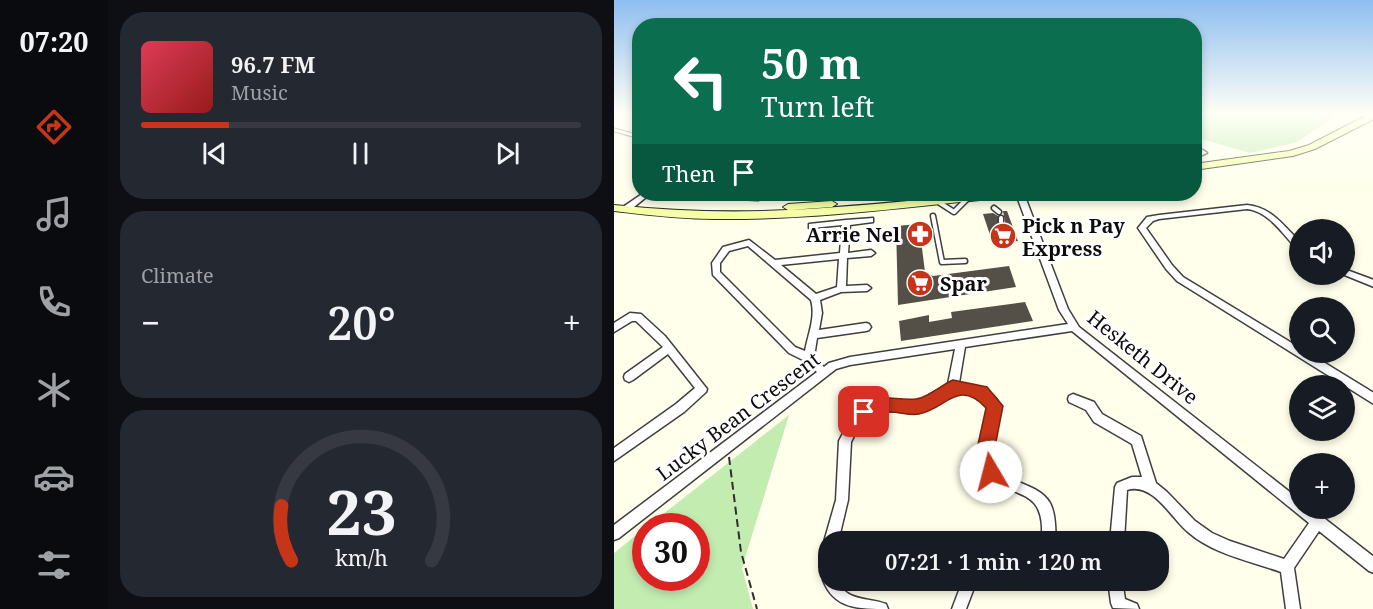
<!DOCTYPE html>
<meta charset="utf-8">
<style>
body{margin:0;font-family:"Noto Serif",serif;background:#242831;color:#f1f3f6;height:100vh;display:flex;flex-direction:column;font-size:22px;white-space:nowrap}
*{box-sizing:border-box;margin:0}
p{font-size:20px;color:#9ea1a6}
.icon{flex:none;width:33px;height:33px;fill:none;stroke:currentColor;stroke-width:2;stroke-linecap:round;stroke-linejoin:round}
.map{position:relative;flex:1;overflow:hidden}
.drawer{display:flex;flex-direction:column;gap:12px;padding:12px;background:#0d0f14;width:506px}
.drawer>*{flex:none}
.guide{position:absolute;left:18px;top:18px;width:570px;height:183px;border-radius:24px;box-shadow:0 3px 9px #0003;background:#0b6e4f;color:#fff;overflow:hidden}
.controls{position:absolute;left:675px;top:219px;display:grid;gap:12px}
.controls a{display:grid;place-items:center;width:66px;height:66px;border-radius:50%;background:#171b24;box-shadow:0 3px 9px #0003;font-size:30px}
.speed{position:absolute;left:18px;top:513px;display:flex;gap:12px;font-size:30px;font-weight:700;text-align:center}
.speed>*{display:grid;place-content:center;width:78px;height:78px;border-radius:50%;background:#171b24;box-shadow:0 3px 9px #0003;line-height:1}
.speed .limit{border:9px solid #d22;background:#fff;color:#111}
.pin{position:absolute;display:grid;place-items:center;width:51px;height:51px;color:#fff;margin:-26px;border-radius:12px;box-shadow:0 3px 9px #0006}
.me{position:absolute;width:66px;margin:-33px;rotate:352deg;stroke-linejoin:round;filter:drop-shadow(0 0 4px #0008)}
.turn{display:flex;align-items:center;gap:21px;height:126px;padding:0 30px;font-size:27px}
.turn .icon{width:78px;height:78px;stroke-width:2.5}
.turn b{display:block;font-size:42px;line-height:51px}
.then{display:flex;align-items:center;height:57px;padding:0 30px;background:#0003;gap:12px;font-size:22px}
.big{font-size:45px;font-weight:600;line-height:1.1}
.drawer .card{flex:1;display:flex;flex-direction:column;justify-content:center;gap:9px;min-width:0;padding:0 21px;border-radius:24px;background:#242831}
.drawer .dial{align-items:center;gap:0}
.dial svg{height:156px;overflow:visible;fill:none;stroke:#363941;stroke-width:7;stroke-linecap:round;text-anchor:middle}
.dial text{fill:#f1f3f6;stroke:none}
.song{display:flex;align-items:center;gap:18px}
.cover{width:72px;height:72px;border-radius:9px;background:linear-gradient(135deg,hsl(350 70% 55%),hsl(0 70% 35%))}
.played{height:6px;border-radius:3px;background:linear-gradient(90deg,#c73519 20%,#363941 20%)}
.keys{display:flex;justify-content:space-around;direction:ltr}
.heat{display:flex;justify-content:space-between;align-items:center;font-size:33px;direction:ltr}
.trip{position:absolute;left:204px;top:531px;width:351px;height:60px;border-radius:24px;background:#171b24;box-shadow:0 3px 9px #0003;font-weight:600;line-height:60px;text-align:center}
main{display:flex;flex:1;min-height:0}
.tabs{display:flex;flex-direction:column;width:108px;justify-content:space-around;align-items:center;background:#090b0e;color:#9ea1a6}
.tabs .icon{width:42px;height:42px}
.tabs .selected{color:#c73519}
.tabs b{font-size:27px;color:#f1f3f6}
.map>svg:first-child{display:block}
.green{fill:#c3ecb1}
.building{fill:#555047}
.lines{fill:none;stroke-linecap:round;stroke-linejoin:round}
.lane-far1-casing{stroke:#3f3f3f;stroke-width:5}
.lane-casing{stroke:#3f3f3f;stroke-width:7}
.street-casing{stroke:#3f3f3f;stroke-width:3}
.secondary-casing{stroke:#2e2e2e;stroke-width:2}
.path{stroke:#2e2e2e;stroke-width:2;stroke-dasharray:8 4.5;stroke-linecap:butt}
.lane-far1{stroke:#fff;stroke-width:3}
.lane{stroke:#fff;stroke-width:4}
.street{fill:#fff;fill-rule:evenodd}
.secondary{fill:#f6ffa6;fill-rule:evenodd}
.route{fill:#c73519;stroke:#812210;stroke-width:1.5}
.labels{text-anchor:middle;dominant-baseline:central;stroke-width:6;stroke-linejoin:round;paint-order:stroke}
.poi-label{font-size:20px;font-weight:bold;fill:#0c0c0c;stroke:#fff;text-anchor:start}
.street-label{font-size:20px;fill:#0c0c0c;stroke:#fff}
</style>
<main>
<nav class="tabs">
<b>07:20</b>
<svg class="icon selected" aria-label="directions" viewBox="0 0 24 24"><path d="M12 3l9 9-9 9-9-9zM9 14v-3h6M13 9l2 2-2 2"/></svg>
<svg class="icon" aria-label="music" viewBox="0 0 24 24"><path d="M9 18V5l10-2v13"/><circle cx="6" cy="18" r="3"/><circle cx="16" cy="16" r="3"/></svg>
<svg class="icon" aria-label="phone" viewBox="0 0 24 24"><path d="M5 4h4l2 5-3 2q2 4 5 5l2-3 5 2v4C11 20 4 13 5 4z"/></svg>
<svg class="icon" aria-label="climate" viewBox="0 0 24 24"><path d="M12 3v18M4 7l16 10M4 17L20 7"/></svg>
<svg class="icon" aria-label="car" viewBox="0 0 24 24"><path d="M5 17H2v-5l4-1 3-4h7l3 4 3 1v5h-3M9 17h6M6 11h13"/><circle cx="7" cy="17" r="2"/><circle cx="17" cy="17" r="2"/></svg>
<svg class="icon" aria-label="filters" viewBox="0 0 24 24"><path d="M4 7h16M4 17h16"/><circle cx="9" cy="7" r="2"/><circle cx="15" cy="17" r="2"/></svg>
</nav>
<section class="drawer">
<div class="card">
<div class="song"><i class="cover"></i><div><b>96.7 FM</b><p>Music</p></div></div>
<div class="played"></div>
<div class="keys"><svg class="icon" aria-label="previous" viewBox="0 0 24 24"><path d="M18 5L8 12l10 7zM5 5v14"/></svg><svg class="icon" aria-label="pause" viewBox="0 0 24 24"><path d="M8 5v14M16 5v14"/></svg><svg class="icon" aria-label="next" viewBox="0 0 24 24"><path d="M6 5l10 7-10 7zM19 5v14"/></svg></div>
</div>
<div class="card"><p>Climate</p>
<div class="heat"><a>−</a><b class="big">20°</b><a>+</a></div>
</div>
<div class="card dial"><svg viewBox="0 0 100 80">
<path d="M14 69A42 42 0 1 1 86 69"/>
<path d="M14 69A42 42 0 0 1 9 41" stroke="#c73519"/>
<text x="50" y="56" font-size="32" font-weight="700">23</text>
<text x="50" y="72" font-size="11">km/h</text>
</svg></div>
</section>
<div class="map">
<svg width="760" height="609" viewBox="0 0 760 609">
<rect width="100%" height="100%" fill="#ffffeb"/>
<g class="green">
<polygon points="724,114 683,142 636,153 581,137 581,114"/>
<polygon points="175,415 128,568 139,609 0,609 0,553 31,528 32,578 82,578 82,526 34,526"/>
</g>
<g class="building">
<polygon points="389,211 393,211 404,241 379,244 369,214 379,213 384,216 384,225 388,226 391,222"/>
<polygon points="305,224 311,272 319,276 395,266 402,287 284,305 282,226"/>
<polygon points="411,302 419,321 287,341 285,321 315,315 315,322 338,318 337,312"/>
</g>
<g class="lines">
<defs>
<polyline id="lane-far1" points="0,130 26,137"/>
<g id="lane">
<polyline points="326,203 340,212 353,199"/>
<polyline points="380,208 385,212"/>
<polyline points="319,216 328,262 351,261"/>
<polyline points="387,218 387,222"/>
</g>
<g id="street">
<polygon points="580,145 592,152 593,153 580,159 580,155 585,153 580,150"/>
<polygon points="28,194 36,194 15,211 9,211 9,207"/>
<polygon points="54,194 93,194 144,196 152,194 162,194 144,200 58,196"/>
<path d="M 402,194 L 410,194 L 454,309 L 465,327 L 686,500 L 686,508 L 697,508 L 760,557 L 760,573 L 755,571 L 705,531 L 680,568 L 686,609 L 672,609 L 667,572 C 636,561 599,554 574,532 C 557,518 539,482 513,490 L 510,542 L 496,542 L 501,487 L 503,483 L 518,477 L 528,477 L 518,444 L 480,422 L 472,410 L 455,402 L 454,399 L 455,396 L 459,394 L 480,402 L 488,414 L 527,436 L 542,483 L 553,492 L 581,521 L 598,533 L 616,541 L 670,559 L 695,523 L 458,331 L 351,347 L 345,383 C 361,386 376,388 385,403 L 376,458 C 383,484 423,480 436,503 C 442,515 441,529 442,542 L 428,542 C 428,531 429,519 424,509 C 414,486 370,493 365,461 C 363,450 372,417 374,405 L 364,396 L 340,392 L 304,412 L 262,411 L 254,416 L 245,426 L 237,442 L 234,500 L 224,542 L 214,542 L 214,548 L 212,547 L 210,542 L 222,500 L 225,441 L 237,418 L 246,408 L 261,401 L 303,402 L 334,384 L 341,349 L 236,365 L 222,369 L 5,538 L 0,540 L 0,525 L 203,372 L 191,361 L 175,353 L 99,275 L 98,263 L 109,247 L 135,240 L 161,260 L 226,253 L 228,225 L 198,228 L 195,228 L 195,224 L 232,220 L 259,218 L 259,222 L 236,225 L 234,253 L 257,250 L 261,253 L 257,256 L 233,258 L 232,286 L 253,285 L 257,288 L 253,291 L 227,292 L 206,300 L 208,313 L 205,330 L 252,323 L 255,324 L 257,327 L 255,330 L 252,331 L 203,338 L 200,357 L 210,367 L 215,363 L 236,357 L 454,324 L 445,310 ZM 134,246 L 197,300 C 202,317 194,334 191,351 L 181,347 L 106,272 L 106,263 L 115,251 ZM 225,259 L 223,287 L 202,294 L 167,265 Z"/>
<path d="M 633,205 C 657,207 670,226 686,242 L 686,250 L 683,249 C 669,234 654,211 633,209 L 545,219 L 539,221 L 532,228 L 558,265 L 569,277 L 686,348 L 686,352 L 693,352 L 760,393 L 760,404 L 563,281 L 552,269 L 524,228 L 533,217 L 545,215 Z"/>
<polygon points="730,269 760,280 760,287 728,274 730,274"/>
<polygon points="16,313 27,314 51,336 93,389 92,392 70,412 0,461 0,448 62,404 81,388 54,354 19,380 15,382 11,380 10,377 11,374 49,347 22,321 18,321 0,332 0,323"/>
<path d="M 214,574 L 214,580 L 223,580 C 232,602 254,597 272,604 L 274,609 C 244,609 220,609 209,580 L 211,575 Z"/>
<polygon points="349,580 363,580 352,609 338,609"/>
<polygon points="494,580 508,580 511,599 523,604 525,609 499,608 497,603"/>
</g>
<g id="secondary">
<polygon points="755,114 760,114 760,119 701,149 679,156 580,170 580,164 675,151 695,145"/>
<path d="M 365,194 L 398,194 L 393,197 C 296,207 198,220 101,219 C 67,219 33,215 0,211 L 0,205 C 58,211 115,213 174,210 L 169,207 L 174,204 L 218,201 L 223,204 L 218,207 L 175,210 C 239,207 302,200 365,194 Z"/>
</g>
</defs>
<use href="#lane-far1" class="lane-far1-casing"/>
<use href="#lane" class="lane-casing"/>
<use href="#street" class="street-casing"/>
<use href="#secondary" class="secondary-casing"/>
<polyline class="path" points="115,457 127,552 143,609"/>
<use href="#lane-far1" class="lane-far1"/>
<use href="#lane" class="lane"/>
<use href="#street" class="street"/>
<use href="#secondary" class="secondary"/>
</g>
<linearGradient id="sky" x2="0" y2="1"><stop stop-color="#8fbef0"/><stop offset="0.57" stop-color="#fffff6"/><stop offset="1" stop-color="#fffff6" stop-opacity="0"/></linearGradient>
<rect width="760" height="200" fill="url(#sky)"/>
<path class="route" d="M 339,380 L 373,387 L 389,406 L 379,457 L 386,472 L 383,479 L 377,481 L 370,479 L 361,458 L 372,408 C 344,378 332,409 305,414 C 296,416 286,412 277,412 C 266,411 259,416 250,419 L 244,417 L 242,412 C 252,388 283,402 302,399 C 314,398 327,385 339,380 Z"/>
<defs>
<symbol id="pharmacy-disc" viewBox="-11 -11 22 22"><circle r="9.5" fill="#c73519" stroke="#fff"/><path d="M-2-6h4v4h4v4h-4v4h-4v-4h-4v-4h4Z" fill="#fff"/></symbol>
<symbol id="supermarket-disc" viewBox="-11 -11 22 22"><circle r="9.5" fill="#c73519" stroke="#fff"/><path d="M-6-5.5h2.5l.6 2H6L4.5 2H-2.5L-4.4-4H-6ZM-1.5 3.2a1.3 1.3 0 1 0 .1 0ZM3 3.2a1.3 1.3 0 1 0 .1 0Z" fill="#fff"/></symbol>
</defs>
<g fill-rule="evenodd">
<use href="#pharmacy-disc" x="291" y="219" width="30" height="30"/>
<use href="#supermarket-disc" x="374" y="221" width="30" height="30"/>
<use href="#supermarket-disc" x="291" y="268" width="30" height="30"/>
</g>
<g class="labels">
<g class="poi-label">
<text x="408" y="225">Pick n Pay<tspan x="408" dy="23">Express</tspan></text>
<text x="286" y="234" text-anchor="end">Arrie Nel</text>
<text x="326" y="283">Spar</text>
</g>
<g class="street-label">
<text transform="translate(529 357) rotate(39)">Hesketh Drive</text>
<text transform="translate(124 416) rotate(-37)">Lucky Bean Crescent</text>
</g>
</g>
</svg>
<div class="controls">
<a><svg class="icon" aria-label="sound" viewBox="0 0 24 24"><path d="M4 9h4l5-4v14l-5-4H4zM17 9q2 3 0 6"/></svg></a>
<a><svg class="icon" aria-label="search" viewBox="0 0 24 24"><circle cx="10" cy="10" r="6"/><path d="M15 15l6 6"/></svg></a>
<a><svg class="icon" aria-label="layers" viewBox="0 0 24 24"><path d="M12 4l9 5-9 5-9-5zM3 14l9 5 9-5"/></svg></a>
<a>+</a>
</div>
<div class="speed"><div class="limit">30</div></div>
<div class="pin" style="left:250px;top:412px;background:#d93025"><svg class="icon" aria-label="arrive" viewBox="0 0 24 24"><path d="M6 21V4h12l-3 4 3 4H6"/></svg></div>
<svg class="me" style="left:377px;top:472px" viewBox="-20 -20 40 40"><circle r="19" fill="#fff"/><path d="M0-13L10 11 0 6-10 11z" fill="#c73519"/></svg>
<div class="trip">07:21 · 1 min · 120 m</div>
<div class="guide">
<div class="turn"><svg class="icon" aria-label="left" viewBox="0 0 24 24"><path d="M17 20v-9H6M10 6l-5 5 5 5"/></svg><div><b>50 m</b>Turn left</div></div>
<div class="then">Then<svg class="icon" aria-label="arrive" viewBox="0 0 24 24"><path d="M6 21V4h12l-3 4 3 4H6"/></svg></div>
</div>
</div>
</main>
